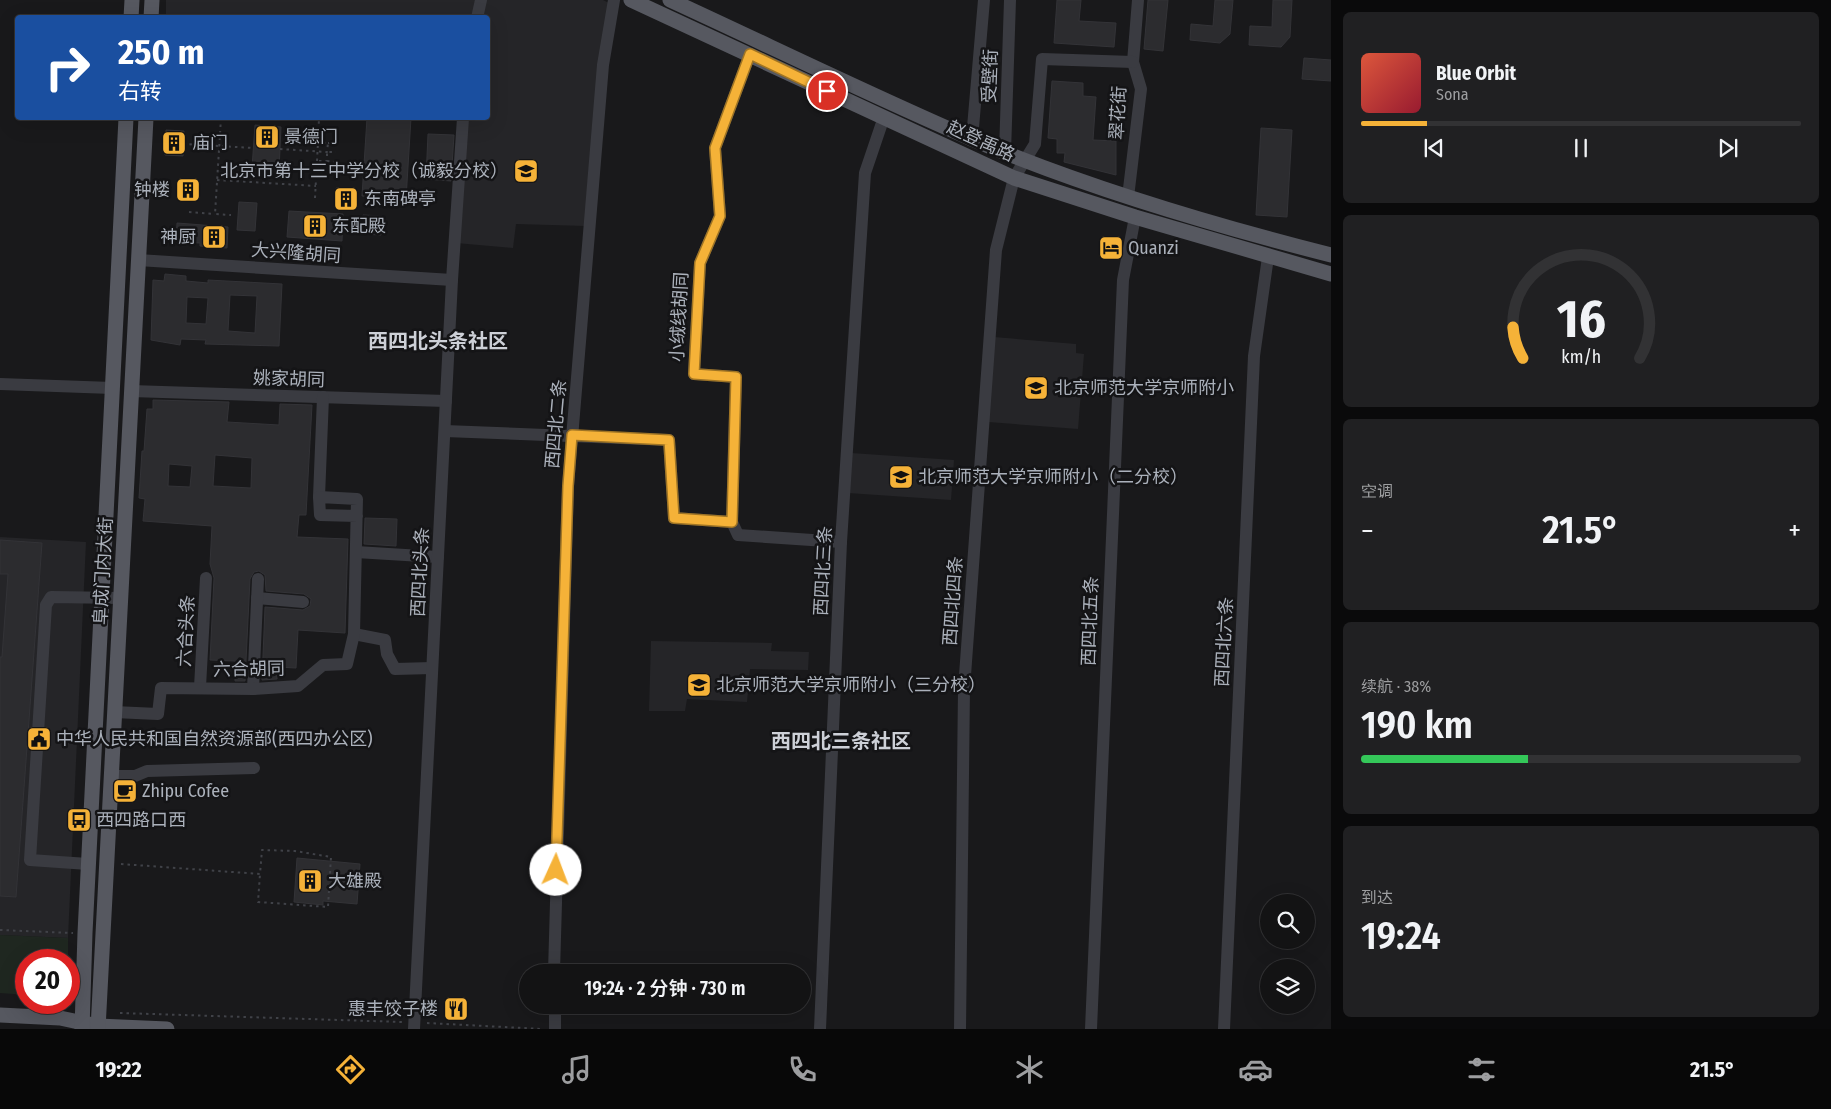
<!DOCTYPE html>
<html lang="zh">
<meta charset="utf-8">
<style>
body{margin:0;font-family:"Fira Sans Condensed","Noto Sans SC",sans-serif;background:#202022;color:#f1f3f6;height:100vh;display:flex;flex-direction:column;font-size:19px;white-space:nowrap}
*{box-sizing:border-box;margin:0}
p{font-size:16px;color:#9d9ea0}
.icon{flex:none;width:28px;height:28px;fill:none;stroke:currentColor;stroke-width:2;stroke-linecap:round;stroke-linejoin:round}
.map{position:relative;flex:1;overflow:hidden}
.details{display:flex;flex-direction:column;gap:12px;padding:12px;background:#0a0a0b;width:500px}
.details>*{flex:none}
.hud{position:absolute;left:15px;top:15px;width:475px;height:105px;border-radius:5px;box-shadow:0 5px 20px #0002,0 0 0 1px #323234;background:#1a4fa0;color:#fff;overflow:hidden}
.tools{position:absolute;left:1260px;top:894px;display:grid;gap:10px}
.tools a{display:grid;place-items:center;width:55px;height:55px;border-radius:50%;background:#131314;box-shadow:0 5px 20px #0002,0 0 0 1px #323234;font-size:25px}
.speed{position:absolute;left:15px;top:949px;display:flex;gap:10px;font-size:25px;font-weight:700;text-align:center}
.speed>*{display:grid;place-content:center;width:65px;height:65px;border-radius:50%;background:#131314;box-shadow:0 5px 20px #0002,0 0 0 1px #323234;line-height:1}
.speed .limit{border:8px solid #d22;background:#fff;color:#111}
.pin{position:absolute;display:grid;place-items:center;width:42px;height:42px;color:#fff;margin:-21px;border:2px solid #fff;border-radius:50%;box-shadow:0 1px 5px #0007}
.me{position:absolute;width:55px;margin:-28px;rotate:2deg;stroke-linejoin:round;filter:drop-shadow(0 0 4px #0008)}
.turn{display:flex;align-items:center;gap:18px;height:105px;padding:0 20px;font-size:22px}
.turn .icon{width:65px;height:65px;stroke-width:2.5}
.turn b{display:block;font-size:35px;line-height:42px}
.big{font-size:38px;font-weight:600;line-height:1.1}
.details .tile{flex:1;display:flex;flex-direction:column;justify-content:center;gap:8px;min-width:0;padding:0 18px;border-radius:8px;background:#202022}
.details .dial{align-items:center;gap:0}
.dial svg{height:130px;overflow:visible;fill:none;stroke:#323234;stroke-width:7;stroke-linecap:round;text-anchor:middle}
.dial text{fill:#f1f3f6;stroke:none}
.song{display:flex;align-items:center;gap:15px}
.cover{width:60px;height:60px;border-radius:8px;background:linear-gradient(135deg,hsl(10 70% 55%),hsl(350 70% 35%))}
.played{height:5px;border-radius:2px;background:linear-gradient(90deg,#f5b238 15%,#323234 15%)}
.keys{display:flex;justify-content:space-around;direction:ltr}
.heat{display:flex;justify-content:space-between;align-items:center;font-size:28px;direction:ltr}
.charge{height:8px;border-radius:4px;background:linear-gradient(90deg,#34c759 38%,#323234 0)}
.trip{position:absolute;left:519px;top:964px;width:292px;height:50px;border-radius:25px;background:#131314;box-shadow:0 5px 20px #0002,0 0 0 1px #323234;font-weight:600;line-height:50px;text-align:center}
.menu{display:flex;height:80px;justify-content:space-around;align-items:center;background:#080808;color:#9d9ea0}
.menu .icon{width:35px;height:35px}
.menu .on{color:#f5b238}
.menu b{font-size:22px;color:#f1f3f6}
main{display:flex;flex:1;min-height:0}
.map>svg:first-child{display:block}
.built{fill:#252528}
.green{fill:#1f2720}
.building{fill:#2c2c2f;stroke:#333337;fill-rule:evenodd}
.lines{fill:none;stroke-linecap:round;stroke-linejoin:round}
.path{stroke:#404248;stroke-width:2;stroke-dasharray:2.5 4;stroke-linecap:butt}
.minor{stroke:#3a3b41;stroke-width:12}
.major{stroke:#565860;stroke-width:15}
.route-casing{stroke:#9f7424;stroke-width:12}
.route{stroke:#f5b238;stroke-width:9}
.labels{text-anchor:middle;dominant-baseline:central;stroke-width:5;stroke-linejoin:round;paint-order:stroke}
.street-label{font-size:18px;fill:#abb1bb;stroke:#141416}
.poi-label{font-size:18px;fill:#abb1bb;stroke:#141416;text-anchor:start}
.quarter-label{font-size:20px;font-weight:bold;fill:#cdd0d7;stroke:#141416}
</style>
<main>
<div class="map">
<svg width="1331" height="1029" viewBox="0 0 1331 1029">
<rect width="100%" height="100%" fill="#19191b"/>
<g class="built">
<polygon points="166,0 476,0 472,17 166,18"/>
<polygon points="486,0 603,0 609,3 586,226 516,224 513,248 456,243 465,118 488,118 488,18 481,17"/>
<polygon points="994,337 1076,344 1076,353 1084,354 1078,429 988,422"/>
<polygon points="851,453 954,460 951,500 848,493"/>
<polygon points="0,537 86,542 68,938 0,935"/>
<polygon points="651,641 772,643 771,651 809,652 808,670 750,669 747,702 687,699 685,711 649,711"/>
</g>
<polygon class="green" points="0,935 68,938 68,960 26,960 26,995 0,993"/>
<g class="building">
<polygon points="1057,0 1081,0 1079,21 1116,23 1114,47 1054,43"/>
<polygon points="1148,0 1168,0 1163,51 1144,49"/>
<polygon points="1215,0 1233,0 1230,34 1220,43 1190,40 1191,24 1213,26"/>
<polygon points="1273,0 1292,0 1290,37 1281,47 1249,45 1250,26 1272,27"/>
<polygon points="1304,58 1331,60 1331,81 1302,79"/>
<polygon points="1052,81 1083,83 1083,96 1096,97 1093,140 1116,141 1116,175 1064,162 1065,153 1057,153 1057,139 1048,138"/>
<polygon points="367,118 411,118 406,199 362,196"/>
<polygon points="255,125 281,127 279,170 252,168"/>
<polygon points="1261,128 1292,130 1287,217 1256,215"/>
<polygon points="166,130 184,131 183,156 165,155"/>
<polygon points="428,134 454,135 451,181 426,179"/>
<polygon points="179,180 198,182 198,200 178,199"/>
<polygon points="336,188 356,189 355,209 336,208"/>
<polygon points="239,202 257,203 255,231 237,230"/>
<polygon points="289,211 343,214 342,241 287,237"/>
<polygon points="363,215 382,216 381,235 362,234"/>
<polygon points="177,223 228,227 227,248 200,246 200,243 176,242"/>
<path d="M 165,274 L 186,276 L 186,281 L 208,283 L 208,280 L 282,284 L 279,346 L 205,344 L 206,340 L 181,339 L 180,345 L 151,340 L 153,280 L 164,281 ZM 230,295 L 257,296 L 255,333 L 228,331 ZM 187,297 L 208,298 L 206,324 L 186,323 Z"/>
<path d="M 153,400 L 229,402 L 227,422 L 279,425 L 280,404 L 312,405 L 306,515 L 299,515 L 297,537 L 348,539 L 345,633 L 298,630 L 296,668 L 277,667 L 277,679 L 262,680 L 265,607 L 303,610 L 310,606 L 311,599 L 304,594 L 266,591 L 265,575 L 259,571 L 254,572 L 250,579 L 245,681 L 235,681 L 235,661 L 210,660 L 214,578 L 210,564 L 212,526 L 143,521 L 145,499 L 139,498 L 142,451 L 144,451 L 147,409 L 153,409 ZM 215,455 L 252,458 L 251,488 L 213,486 ZM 169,464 L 192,466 L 190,487 L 168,486 Z"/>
<polygon points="365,518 397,519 396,546 364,544"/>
<polygon points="0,540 42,543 16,897 0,896 0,657 2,657 8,574 0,574"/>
<polygon points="297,858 360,864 357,904 323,901 323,905 294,902"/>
</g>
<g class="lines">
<g class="path">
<polyline points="221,118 215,214 231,215"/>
<polyline points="328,143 336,143"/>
<polyline points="183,144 253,148"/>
<polyline points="280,149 327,152 328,143 318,142 319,118"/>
<polyline points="317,161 318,142"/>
<polyline points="327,161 335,162"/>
<polyline points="217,180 316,186"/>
<polyline points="315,198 317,161 327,161 327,152 336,152"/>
<polyline points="189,212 215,214"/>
<polyline points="121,864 260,874 262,850 295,851 331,857 328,907 258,902 260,874"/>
<polyline points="0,930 73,933"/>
<polyline points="120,1013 402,1022"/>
<polyline points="427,1023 542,1029"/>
</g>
<g class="minor">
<polyline points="477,18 481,0"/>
<polyline points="972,139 984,0"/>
<polyline points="1005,152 1010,0"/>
<polyline points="1128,197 1141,89 1133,62 1138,0"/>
<polyline points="138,260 452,280"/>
<polyline points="0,384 112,388"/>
<polyline points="131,391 446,401"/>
<polyline points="445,431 669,440 674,518 732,522 738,535 841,542"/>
<polyline points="319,497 323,397"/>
<polyline points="732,522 736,377 694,374 700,263 720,216 715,148 750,54"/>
<polyline points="356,552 438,557"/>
<polyline points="257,598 303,602"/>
<polyline points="354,634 385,640 387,654 395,669 432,668"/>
<polyline points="200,687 206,578"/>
<polyline points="253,689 258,579"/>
<polyline points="114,712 158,714 161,688 253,689 298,686 323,665 347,664 354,634 357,499 319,497 320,515 357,516"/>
<polyline points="111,776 135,776 147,771 254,768"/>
<polyline points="88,864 30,860 46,605 51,597 120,598"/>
<polyline points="554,972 568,486 603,65 614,0"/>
<polyline points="555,1005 555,1029"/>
<polyline points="414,1029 452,280 463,118"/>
<polyline points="820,1029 841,542 865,173 884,117"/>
<polyline points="960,1029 964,689 996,250 1014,178 1035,144 1042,59 1133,62"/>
<polyline points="1091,1029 1123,280 1135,217"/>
<polyline points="1224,1029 1254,356 1268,257"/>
</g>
<g class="major">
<polyline points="631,0 1014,178 1135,217 1331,274"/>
<path d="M 670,0 C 770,46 870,95 972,139 C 1087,188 1209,224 1331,255"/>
<polyline points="131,18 132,0"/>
<polyline points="151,18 152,0"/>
<polyline points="0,1015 60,1018 98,1026 167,1029"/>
<polyline points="82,1029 85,933 126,118"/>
<polyline points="98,1029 146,118"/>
</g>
</g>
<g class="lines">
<defs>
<polyline id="route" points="556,870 568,486 572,435 669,440 674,518 732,522 736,377 694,374 700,263 720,216 715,148 750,54 827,91"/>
</defs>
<use href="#route" class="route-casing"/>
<use href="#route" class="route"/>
</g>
<defs>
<symbol id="building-square" viewBox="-11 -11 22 22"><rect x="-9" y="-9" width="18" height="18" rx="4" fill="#f5b238" stroke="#141416"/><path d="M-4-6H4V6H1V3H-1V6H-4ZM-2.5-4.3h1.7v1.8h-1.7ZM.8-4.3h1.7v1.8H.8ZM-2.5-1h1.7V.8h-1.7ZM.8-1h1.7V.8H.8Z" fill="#111"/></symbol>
<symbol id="school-square" viewBox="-11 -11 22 22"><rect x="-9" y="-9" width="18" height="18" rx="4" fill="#f5b238" stroke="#141416"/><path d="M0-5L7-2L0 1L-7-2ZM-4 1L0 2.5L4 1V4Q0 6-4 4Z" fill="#111"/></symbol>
<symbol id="hotel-square" viewBox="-11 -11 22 22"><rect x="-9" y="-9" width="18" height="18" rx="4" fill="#f5b238" stroke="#141416"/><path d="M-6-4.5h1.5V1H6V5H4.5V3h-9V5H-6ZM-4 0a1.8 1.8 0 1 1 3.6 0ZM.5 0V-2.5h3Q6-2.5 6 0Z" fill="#111"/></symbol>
<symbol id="civic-square" viewBox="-11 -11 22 22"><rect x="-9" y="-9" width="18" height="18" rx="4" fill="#f5b238" stroke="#141416"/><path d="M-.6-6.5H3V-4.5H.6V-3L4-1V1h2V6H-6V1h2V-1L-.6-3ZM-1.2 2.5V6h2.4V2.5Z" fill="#111"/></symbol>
<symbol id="cafe-square" viewBox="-11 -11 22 22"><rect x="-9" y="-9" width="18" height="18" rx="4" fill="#f5b238" stroke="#141416"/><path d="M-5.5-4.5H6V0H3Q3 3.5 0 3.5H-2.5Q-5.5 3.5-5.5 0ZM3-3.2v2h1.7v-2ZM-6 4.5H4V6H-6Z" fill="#111"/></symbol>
<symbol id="bus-square" viewBox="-11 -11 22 22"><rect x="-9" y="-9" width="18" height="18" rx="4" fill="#f5b238" stroke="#141416"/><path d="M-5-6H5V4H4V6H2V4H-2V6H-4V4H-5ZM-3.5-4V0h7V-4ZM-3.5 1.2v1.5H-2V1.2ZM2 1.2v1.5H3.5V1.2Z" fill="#111"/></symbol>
<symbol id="restaurant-square" viewBox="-11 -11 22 22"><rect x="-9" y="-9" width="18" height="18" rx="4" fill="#f5b238" stroke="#141416"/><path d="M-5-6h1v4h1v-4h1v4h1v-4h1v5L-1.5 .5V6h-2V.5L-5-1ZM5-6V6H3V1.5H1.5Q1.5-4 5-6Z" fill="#111"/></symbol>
</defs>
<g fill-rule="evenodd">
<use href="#building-square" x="253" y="123" width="28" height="28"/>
<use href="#building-square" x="160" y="129" width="28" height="28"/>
<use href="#school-square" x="512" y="157" width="28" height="28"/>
<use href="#building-square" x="174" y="176" width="28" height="28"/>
<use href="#building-square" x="332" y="185" width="28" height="28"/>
<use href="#building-square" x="301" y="212" width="28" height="28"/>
<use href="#building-square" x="200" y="223" width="28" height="28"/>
<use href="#hotel-square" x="1097" y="234" width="28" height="28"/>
<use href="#school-square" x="1022" y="374" width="28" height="28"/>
<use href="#school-square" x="887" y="463" width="28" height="28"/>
<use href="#school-square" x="685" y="671" width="28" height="28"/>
<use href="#civic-square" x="25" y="725" width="28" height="28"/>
<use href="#cafe-square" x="111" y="777" width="28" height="28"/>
<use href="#bus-square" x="65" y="806" width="28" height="28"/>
<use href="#building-square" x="296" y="867" width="28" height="28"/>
<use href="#restaurant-square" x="442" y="995" width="28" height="28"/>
</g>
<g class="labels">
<g class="street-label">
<text transform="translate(990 76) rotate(-88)">受壁街</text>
<text transform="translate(1118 113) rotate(-87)">翠花街</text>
<text transform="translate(981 141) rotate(25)">赵登禹路</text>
<text transform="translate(296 253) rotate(4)">大兴隆胡同</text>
<text transform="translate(679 317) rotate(-87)">小绒线胡同</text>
<text transform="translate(289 379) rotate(2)">姚家胡同</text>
<text transform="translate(556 424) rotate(-85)">西四北二条</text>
<text transform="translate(103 571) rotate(-87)">阜成门内大街</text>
<text transform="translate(823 571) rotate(-87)">西四北三条</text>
<text transform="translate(420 572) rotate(-87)">西四北头条</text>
<text transform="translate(953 601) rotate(-86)">西四北四条</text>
<text transform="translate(1090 621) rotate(-88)">西四北五条</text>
<text transform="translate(186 631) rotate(-87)">六合头条</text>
<text transform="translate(1224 642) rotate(-87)">西四北六条</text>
<text transform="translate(249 669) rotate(-1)">六合胡同</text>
</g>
<g class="poi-label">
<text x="284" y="137">景德门</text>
<text x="192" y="143">庙门</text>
<text x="508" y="171" text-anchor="end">北京市第十三中学分校（诚毅分校）</text>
<text x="170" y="190" text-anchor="end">钟楼</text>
<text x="364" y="199">东南碑亭</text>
<text x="332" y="226">东配殿</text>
<text x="196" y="237" text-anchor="end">神厨</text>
<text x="1128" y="248">Quanzi</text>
<text x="1054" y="388">北京师范大学京师附小</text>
<text x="918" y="477">北京师范大学京师附小（二分校）</text>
<text x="716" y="685">北京师范大学京师附小（三分校）</text>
<text x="56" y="739">中华人民共和国自然资源部(西四办公区)</text>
<text x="142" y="791">Zhipu Cofee</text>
<text x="96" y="820">西四路口西</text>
<text x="328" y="881">大雄殿</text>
<text x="438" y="1009" text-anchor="end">惠丰饺子楼</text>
</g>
<g class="quarter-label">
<text x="438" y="341">西四北头条社区</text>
<text x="841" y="741">西四北三条社区</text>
</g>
</g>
</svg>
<div class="tools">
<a><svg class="icon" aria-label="search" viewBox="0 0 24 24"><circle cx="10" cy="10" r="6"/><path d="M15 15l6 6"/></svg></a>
<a><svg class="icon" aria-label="layers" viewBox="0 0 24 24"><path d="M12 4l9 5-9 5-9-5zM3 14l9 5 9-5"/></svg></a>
</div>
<div class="speed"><div class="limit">20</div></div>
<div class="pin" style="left:827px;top:91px;background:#d93025"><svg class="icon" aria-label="arrive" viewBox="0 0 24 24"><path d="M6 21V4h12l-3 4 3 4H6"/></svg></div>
<svg class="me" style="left:556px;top:870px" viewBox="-20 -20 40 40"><circle r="19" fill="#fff"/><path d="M0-13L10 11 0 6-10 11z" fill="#f5b238"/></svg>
<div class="trip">19:24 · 2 分钟 · 730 m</div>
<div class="hud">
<div class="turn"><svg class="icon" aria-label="right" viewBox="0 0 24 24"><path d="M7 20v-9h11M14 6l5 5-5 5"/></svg><div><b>250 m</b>右转</div></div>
</div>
</div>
<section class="details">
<div class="tile">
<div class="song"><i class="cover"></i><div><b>Blue Orbit</b><p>Sona</p></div></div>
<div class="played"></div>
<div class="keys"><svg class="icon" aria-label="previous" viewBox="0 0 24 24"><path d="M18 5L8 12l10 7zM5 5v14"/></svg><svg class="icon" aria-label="pause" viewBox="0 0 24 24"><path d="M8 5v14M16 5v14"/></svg><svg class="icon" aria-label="next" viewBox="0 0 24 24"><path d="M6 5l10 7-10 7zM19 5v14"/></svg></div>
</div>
<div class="tile dial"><svg viewBox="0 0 100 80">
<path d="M14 69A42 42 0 1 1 86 69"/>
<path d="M14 69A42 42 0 0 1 8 50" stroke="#f5b238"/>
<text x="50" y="56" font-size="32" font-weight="700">16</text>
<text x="50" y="72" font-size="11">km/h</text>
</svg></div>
<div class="tile"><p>空调</p>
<div class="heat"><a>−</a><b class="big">21.5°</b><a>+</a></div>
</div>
<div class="tile"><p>续航 · 38%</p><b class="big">190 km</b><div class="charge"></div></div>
<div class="tile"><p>到达</p><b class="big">19:24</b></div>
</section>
</main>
<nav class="menu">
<b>19:22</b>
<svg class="icon on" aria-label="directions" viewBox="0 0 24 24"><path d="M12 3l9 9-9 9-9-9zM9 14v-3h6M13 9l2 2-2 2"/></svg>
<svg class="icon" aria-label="music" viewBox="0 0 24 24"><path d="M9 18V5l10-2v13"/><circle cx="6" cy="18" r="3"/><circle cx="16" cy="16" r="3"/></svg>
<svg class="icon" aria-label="phone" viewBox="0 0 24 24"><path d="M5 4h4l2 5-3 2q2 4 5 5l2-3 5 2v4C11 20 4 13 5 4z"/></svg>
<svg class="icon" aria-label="climate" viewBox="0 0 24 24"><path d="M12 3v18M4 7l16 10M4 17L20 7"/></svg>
<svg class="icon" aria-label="car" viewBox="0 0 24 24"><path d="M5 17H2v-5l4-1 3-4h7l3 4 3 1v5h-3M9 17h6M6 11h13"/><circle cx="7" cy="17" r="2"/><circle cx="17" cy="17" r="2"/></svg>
<svg class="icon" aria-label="filters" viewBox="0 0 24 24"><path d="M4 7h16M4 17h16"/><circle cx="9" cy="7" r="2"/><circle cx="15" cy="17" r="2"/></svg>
<b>21.5°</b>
</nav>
